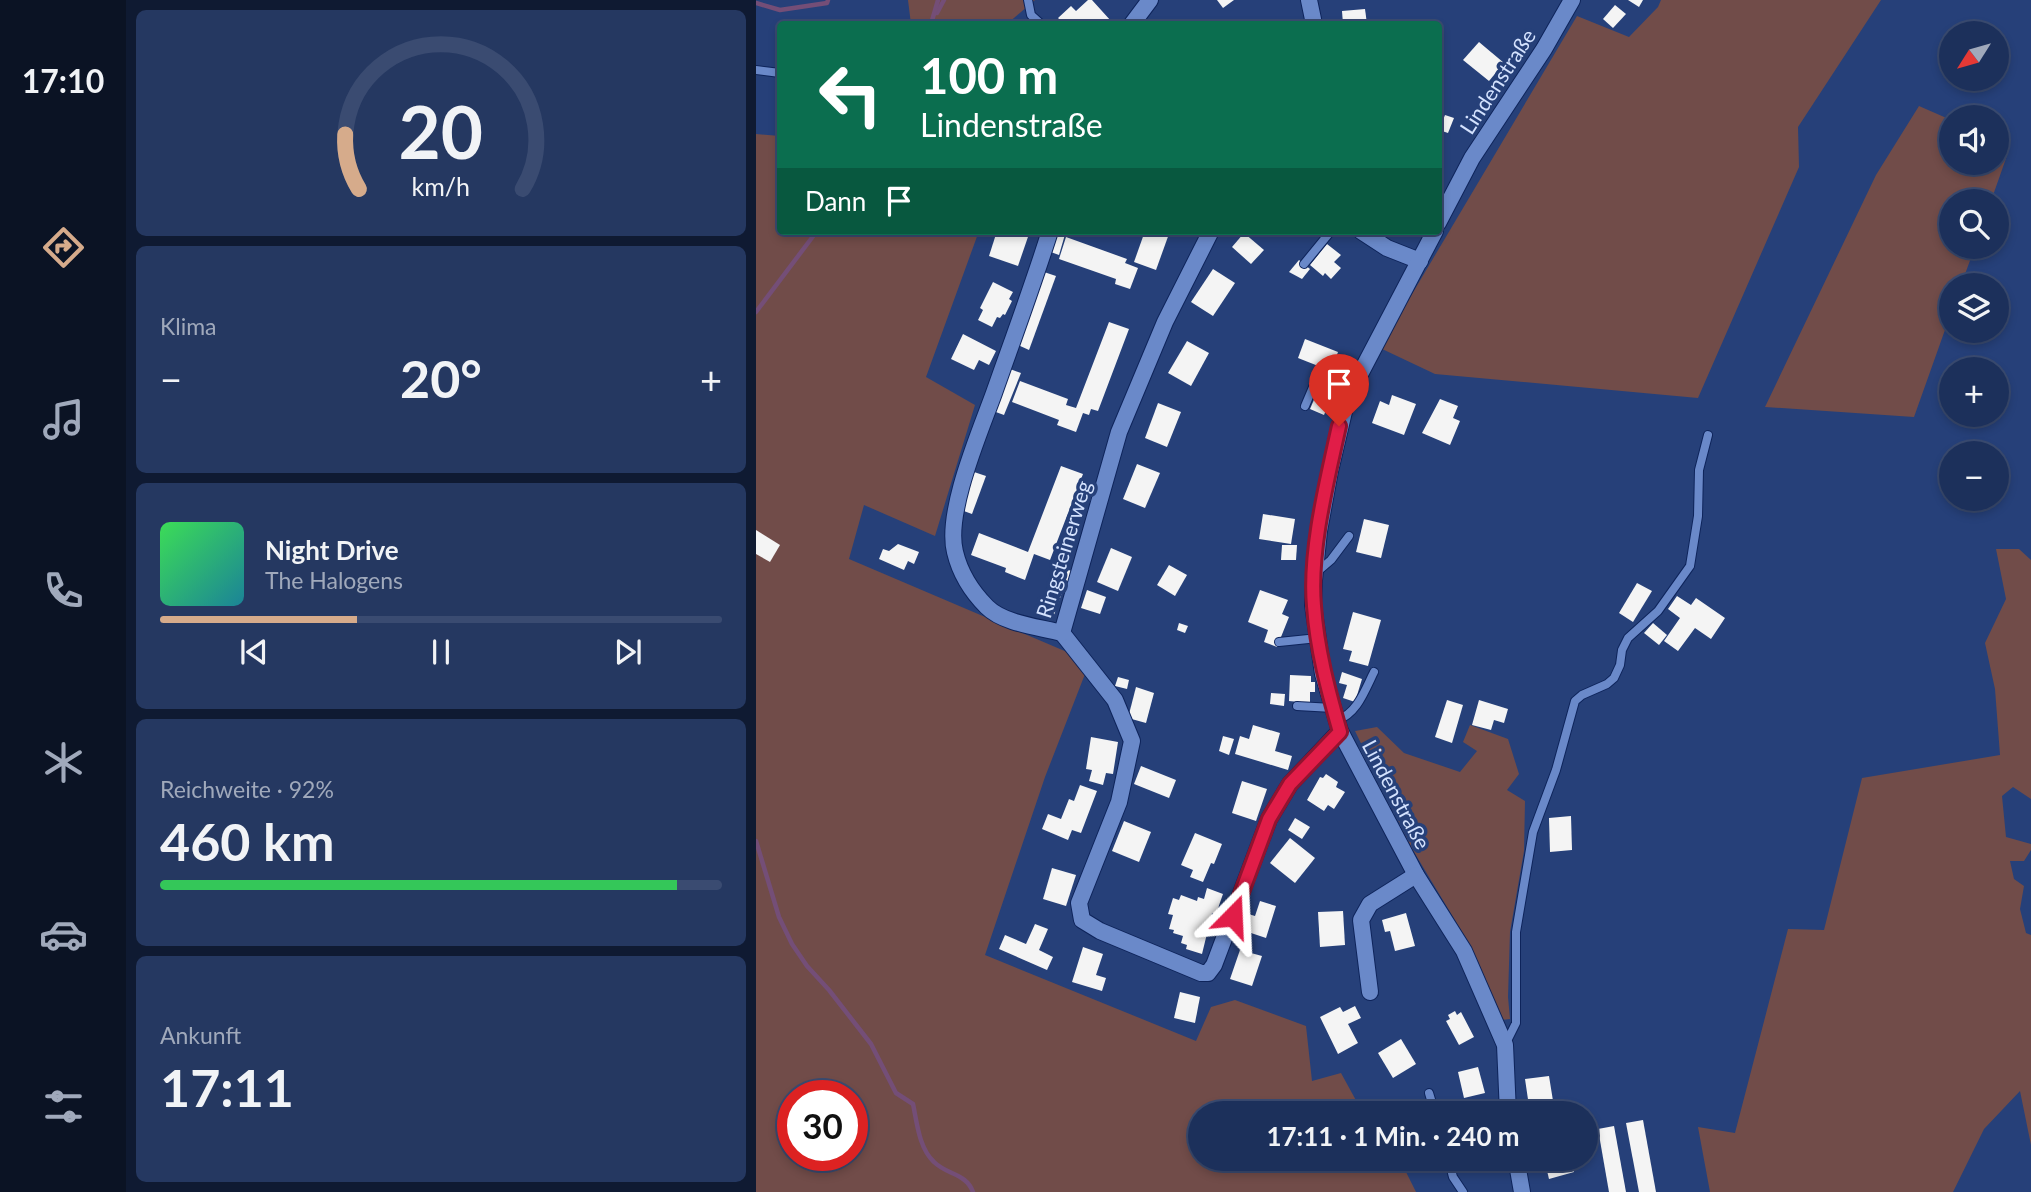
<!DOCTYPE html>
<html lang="de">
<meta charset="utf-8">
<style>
body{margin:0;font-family:Lato,sans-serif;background:#253861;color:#f1f3f6;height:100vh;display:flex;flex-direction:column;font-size:26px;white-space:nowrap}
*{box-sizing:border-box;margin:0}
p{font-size:23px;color:#a0a9bb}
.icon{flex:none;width:38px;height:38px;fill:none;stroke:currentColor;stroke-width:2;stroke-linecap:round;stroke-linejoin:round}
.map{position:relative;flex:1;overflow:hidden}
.details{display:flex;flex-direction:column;gap:10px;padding:10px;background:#0f1a32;width:630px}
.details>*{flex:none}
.guide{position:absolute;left:21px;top:21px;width:665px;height:214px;border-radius:7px;box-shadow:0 4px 10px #0003,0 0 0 2px #3a4b71;background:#0b6e4f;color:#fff;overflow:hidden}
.needle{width:46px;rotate:233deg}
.fabs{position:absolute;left:1183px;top:21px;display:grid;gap:14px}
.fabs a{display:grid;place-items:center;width:70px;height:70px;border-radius:50%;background:#1c305b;box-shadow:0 4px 10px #0003,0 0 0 2px #3a4b71;font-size:35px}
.speed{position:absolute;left:21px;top:1080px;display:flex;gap:14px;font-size:35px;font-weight:700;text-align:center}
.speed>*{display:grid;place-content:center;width:91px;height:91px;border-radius:50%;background:#1c305b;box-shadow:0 4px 10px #0003,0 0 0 2px #3a4b71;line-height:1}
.speed .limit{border:10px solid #d22;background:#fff;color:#111}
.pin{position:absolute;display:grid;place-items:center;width:60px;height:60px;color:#fff;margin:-72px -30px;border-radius:50% 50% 50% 0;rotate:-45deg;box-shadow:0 0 7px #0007}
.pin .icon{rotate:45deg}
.me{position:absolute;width:77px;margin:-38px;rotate:21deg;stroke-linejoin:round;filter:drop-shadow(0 0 5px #0008)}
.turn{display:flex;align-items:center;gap:24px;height:147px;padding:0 28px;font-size:32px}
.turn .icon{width:91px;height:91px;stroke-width:2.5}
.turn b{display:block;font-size:49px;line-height:60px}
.then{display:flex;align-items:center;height:66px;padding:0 28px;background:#0003;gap:14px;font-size:26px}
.big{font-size:52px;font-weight:700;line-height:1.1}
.details .tile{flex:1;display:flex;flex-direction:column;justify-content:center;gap:10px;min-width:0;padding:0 24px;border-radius:10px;background:#253861}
.details .dial{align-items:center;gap:0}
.dial svg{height:182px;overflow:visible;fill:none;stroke:#3a4b71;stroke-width:7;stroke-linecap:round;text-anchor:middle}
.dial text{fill:#f1f3f6;stroke:none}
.song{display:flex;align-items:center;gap:21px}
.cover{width:84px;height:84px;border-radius:10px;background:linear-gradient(135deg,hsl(130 70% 55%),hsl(190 70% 35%))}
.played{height:7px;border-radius:4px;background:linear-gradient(90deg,#d6ab8b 35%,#3a4b71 35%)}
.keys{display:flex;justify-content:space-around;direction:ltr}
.heat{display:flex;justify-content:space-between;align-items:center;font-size:38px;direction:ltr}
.charge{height:10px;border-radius:5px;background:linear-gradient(90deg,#34c759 92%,#3a4b71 0)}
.trip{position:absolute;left:432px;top:1101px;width:410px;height:70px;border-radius:35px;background:#1c305b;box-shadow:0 4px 10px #0003,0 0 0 2px #3a4b71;font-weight:700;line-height:70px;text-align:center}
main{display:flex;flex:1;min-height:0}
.menu{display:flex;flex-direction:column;width:126px;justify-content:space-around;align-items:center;background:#0b1324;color:#a0a9bb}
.menu .icon{width:49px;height:49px}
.menu .selected{color:#d6ab8b}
.menu b{font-size:32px;color:#f1f3f6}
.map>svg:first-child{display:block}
.green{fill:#714c49;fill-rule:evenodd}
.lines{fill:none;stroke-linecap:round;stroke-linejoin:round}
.stream{stroke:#744e77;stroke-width:4.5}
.building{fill:#f4f4f4}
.lane-casing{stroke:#0e245b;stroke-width:10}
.street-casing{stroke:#0e245b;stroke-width:18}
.lane{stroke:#6a89c9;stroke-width:8}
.street{stroke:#6a89c9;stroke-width:16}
.route-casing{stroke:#92132f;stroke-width:18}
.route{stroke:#e11d48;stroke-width:12}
.labels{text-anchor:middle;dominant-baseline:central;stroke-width:7;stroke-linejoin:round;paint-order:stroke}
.street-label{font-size:21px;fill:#d4e2fe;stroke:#264079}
</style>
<main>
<nav class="menu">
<b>17:10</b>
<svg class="icon selected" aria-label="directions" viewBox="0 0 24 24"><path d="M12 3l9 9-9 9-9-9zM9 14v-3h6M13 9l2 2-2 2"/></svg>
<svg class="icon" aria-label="music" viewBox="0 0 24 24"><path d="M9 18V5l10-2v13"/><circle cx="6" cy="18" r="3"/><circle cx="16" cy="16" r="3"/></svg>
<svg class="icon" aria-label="phone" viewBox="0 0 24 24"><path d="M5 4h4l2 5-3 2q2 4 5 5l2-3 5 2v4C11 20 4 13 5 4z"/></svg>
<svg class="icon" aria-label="climate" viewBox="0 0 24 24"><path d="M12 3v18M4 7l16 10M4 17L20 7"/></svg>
<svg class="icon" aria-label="car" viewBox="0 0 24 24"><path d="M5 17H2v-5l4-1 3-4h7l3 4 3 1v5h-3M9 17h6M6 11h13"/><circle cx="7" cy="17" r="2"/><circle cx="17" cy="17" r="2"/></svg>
<svg class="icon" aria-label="filters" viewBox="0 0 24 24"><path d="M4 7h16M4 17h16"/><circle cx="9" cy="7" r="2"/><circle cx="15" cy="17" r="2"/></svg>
</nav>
<section class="details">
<div class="tile dial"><svg viewBox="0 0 100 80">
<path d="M14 69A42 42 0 1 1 86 69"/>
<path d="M14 69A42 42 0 0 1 8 45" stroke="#d6ab8b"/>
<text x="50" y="56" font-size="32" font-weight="700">20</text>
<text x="50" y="72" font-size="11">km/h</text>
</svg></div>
<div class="tile"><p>Klima</p>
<div class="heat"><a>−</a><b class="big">20°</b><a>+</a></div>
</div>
<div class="tile">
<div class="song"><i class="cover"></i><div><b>Night Drive</b><p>The Halogens</p></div></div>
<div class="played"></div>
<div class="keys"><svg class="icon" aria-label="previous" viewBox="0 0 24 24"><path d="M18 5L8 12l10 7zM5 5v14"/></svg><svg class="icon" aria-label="pause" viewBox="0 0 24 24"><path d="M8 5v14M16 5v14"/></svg><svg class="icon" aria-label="next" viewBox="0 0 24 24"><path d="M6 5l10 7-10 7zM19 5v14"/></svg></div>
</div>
<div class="tile"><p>Reichweite · 92%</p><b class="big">460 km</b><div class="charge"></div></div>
<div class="tile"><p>Ankunft</p><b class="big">17:11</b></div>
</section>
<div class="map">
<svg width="1275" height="1192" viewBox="0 0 1275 1192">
<rect width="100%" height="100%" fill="#264079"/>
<g class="green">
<polygon points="152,0 279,0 251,24 155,24"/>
<polygon points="905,0 1125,0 1042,127 1043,167 942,398 679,374 624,348 821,16 873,37 902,7"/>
<polygon points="1163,106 1195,120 1195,163 1241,163 1241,141 1254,147 1235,201 1195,201 1195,247 1219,247 1205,285 1195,285 1195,313 1158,417 1009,407 1120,175"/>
<path d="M 0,134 L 24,136 L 24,231 L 223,231 L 170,377 L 219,405 L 179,536 L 108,505 L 93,559 L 311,652 L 329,674 L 289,777 L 229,955 L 440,1041 L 455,1007 L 479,1000 L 550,1026 L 556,1081 L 585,1073 L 602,1104 L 594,1113 L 444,1113 L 444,1158 L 635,1159 L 646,1164 L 660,1192 L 0,1192 ZM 37,1096 L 96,1096 L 96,1155 L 37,1155 Z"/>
<polygon points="1240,549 1263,549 1275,560 1275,799 1257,787 1246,796 1250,837 1275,844 1275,850 1268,861 1254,861 1258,879 1268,886 1264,909 1270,933 1275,935 1275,1145 1264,1091 1228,1129 1197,1192 954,1192 942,1127 979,1133 1032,929 1068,930 1106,778 1244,755 1239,689 1229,643 1250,599"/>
<polygon points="714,725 752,739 763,774 751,790 769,801 768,851 754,932 752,997 754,1019 745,1020 712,942 655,847 599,731 621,727 648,753 704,772 721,751 707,742"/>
</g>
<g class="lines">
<g class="stream">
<polyline points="0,3 24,10 71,3 72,0"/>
<polyline points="181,13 188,0"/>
<polyline points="175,24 182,0"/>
<polyline points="0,312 61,231"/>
<path d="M 0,841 L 23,917 L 36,944 L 51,966 L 73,990 L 115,1044 L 140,1093 L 157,1104 C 161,1123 163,1148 178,1162 C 191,1175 210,1173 217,1192"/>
</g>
</g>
<g class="building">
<polygon points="332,0 336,0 355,21 351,24 308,24 302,18 315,6 320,11"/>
<polygon points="461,0 478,0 467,8"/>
<polygon points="872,0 887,0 883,7"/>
<polygon points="859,5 870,14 857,28 847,19"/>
<polygon points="609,9 611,24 587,24 586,11"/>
<polygon points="723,42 748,63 733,81 707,60"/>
<polygon points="689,115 698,118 692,133 683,130"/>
<polygon points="241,231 274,231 262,266 233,256"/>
<polygon points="298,231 310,231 303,255 292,251"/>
<polygon points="389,231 414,231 400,270 378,262"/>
<polygon points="488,233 508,250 495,264 476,247"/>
<polygon points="310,237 371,259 369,263 382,268 374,289 359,284 360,279 303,259"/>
<polygon points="571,244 585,255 578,262 585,268 575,279 569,273 567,276 554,265"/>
<polygon points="543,260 554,269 546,279 533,272"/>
<polygon points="457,269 479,283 457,316 435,302"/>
<polygon points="288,272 300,276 273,350 262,345"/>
<polygon points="237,282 257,292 253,299 256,301 249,315 247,314 244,318 241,317 236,327 222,320 227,310 224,308"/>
<polygon points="353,322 373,329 342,411 335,409 333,415 327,413 320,432 301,425 303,420 256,402 264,381 312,399 310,405 320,408"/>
<polygon points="207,334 240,351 233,365 223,360 218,370 195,359"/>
<polygon points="549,339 582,352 575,371 542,358"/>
<polygon points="431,341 453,353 435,386 412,373"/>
<polygon points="254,369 265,373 248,415 237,411"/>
<polygon points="563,388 577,393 568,415 554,409"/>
<polygon points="636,395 660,404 648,435 616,423 624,401 633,405"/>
<polygon points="684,399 702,406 697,418 704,421 694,445 666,433"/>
<polygon points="402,403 425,412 411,447 389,438"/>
<polygon points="381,464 404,473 389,508 367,499"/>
<polygon points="305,466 327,474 294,560 278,554 269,580 249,572 250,568 215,555 223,533 272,552"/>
<polygon points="218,472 230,476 216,514 205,510"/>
<polygon points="507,514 539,519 535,544 503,539"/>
<polygon points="608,519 633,525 625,558 600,552"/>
<polygon points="0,530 24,545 14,562 0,554"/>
<polygon points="142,544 163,552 158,564 152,561 148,570 123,559 127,549 133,551"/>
<polygon points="526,545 541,545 540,560 525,560"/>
<polygon points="355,548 376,557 362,591 341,582"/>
<polygon points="413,565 431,575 419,596 401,585"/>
<polygon points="302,566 318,572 315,582 310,581 296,621 284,617"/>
<polygon points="881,583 896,591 877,622 863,613"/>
<polygon points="331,590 350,597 344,614 325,608"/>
<polygon points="504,590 532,600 526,614 533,617 521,647 508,642 512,630 492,622"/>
<polygon points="921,596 935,605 940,598 969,618 955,639 939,628 922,651 908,641 924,618 912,609"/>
<polygon points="597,612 625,620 612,666 593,661 596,651 587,649"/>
<polygon points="423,623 432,626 429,633 421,630"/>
<polygon points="897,623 911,635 903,645 888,633"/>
<polygon points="586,672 606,679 599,702 587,698 591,685 583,683"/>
<polygon points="534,675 555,676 555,682 559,682 559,692 554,692 554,703 533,701"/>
<polygon points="362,677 373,680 371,689 359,686"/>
<polygon points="380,687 398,693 390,723 372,718"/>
<polygon points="515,693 529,694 528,706 514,704"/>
<polygon points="691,700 707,705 696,743 679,737"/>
<polygon points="723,700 752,709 748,723 738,720 735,730 716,725"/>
<polygon points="497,725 524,733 519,751 536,756 532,770 479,754 484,736 493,739"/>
<polygon points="467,736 478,739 473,755 463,751"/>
<polygon points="335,737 362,742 357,774 350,773 347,785 333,781 336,770 330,769"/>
<polygon points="385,766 420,780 413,798 378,784"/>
<polygon points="570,774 582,782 580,787 589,792 578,809 572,805 568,811 551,800 564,777 567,778"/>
<polygon points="486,781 511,789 500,821 476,813"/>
<polygon points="324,785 341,791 325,833 316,830 312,840 286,829 292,814 305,819 313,799 318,801"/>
<polygon points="815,816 816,850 794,852 793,818"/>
<polygon points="539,818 554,827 546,839 532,830"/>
<polygon points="368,821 395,832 383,862 356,851"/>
<polygon points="439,833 466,844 458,864 455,863 447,882 434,877 437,870 425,865"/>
<polygon points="534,838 559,858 539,883 514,863"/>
<polygon points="296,868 320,875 310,906 287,899"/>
<polygon points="451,888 467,894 460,914 456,913 446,954 430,949 431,945 425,943 427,936 417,933 418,930 413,929 417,915 412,914 417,898 423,900 425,895 441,901 442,897 448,899"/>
<polygon points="504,901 520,906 510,938 483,929 489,913 499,916"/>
<polygon points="587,911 589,945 564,947 562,912"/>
<polygon points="650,913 659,946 639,951 634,931 629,932 626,920"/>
<polygon points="279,924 292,929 283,950 297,957 291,970 243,949 249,935 270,944"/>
<polygon points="327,947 347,954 340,975 350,978 346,991 316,982"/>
<polygon points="484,950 506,956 496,986 474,979"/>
<polygon points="424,992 444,997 439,1023 418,1018"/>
<polygon points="599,1006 605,1018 592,1024 602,1043 582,1054 564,1017 584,1007 587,1012"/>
<polygon points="699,1011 701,1015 705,1012 718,1037 703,1045 690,1021 694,1019 692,1015"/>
<polygon points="645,1039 660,1064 637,1078 622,1053"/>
<polygon points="722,1067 729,1093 708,1098 702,1072"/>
<polygon points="793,1076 798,1107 790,1108 790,1113 774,1113 769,1079"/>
<polygon points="634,1102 640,1111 646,1107 650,1113 624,1113 622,1110"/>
<polygon points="732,1108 733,1113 717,1113 717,1112"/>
<polygon points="887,1120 900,1192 883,1192 870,1123"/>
<polygon points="858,1126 870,1192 853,1192 842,1129"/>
<polygon points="788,1158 815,1158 818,1172 793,1179"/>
</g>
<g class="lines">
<defs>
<g id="lane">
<polyline points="272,0 275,15 285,24"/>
<polyline points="0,70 24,73"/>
<polyline points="548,264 575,231"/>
<polyline points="549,406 563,373 598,386"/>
<polyline points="561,572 575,560 593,536"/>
<polyline points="523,642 562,638"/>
<polyline points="541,706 577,708"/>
<path d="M 581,720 C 601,714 609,690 618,672"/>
<polyline points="749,1045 760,1023 760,932 777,832 800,770 819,701 826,695 851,684 858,678 864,665 866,650 872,638 902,611 934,566 942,516 943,470 952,435"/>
<polyline points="673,1093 679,1113"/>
<polyline points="692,1158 697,1177 707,1192"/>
</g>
<g id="street">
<polyline points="553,0 558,24"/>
<polyline points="376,24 394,0"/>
<polyline points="682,223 716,158 788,49 816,0"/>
<path d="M 294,231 C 277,285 257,339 238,393 C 224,432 189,512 199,552 C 204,573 216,592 231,607 C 248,624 284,627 306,633"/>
<polyline points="605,231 631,248 664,261"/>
<polyline points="679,231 591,399 574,471 563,531 558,580 557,605 567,674 584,731 660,875 708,951 749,1045 752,1113"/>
<polyline points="306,633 359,700 376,741 363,802 323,903 326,920 344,931 445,973 452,973 458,965 513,819 534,784 584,731"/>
<polyline points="306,633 363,432 409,322 455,231"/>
<polyline points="614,992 605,920 614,904 660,875"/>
<polyline points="760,1158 766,1192"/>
</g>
</defs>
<use href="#lane" class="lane-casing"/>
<use href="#street" class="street-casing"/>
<use href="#lane" class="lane"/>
<use href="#street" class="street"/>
</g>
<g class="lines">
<defs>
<path id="route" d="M 477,916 L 513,819 L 534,784 L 584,732 C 572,690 561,649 558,606 C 553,551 571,481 583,426"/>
</defs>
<use href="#route" class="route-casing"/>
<use href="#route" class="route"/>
</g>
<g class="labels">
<g class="street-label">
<text transform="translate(741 81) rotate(-57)">Lindenstraße</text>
<text transform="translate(307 549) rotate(-73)">Ringsteinerweg</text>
<text transform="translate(641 794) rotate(62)">Lindenstraße</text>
</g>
</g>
</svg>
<div class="fabs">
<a><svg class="needle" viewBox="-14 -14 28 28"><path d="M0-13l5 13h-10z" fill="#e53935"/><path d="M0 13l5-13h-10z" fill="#a0a9bb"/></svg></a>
<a><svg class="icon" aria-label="sound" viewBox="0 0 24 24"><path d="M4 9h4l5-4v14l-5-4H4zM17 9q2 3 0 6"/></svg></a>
<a><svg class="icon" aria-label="search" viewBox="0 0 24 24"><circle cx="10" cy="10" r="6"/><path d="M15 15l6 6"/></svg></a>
<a><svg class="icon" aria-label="layers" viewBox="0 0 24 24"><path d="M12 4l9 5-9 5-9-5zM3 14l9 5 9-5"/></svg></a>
<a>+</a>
<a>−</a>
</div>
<div class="speed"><div class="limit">30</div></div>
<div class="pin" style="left:583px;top:426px;background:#d93025"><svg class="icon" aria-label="arrive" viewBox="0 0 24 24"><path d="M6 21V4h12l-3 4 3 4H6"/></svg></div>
<svg class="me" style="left:477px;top:916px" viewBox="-20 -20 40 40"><path d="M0-17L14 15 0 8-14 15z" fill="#e11d48" stroke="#fff" stroke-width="4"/></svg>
<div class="trip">17:11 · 1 Min. · 240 m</div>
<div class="guide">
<div class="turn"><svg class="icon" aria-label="left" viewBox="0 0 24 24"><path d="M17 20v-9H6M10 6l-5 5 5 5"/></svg><div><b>100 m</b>Lindenstraße</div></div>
<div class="then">Dann<svg class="icon" aria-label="arrive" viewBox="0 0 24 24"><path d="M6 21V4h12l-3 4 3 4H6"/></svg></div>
</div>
</div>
</main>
